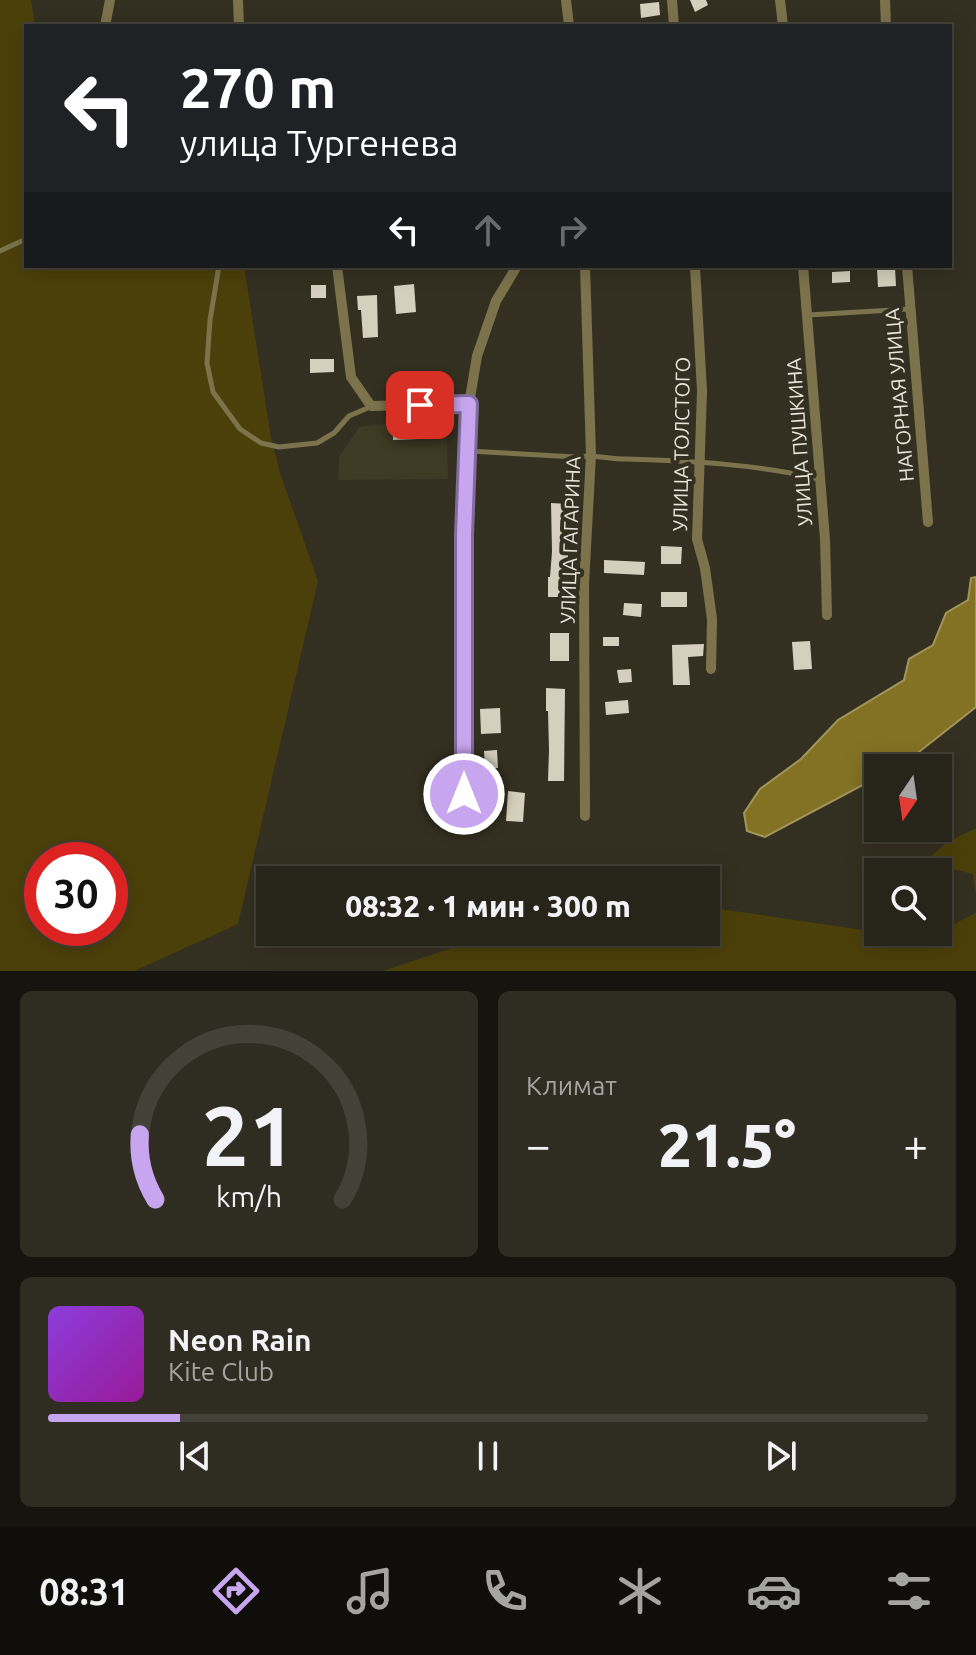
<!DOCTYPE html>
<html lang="ru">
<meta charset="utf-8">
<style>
body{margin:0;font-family:Ubuntu,sans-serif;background:#2f2c22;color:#f1f3f6;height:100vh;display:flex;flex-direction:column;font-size:30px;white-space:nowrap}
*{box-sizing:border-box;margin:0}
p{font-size:26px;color:#a4a4a2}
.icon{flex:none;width:44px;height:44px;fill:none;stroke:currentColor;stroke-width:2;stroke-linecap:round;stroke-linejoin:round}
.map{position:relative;height:971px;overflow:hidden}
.sheet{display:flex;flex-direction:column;gap:20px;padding:20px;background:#15140e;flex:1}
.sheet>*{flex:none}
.banner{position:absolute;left:24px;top:24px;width:928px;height:244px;border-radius:0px;box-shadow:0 4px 20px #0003,0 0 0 2px #434138;background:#202124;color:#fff;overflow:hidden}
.needle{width:52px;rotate:193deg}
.tools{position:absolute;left:864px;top:754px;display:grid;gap:16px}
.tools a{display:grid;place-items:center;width:88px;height:88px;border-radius:0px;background:#272419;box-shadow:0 4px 20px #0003,0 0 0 2px #434138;font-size:40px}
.speed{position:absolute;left:24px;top:842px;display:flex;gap:16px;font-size:40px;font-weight:700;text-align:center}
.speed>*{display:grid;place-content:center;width:104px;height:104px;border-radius:50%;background:#272419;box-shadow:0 4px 20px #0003,0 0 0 2px #434138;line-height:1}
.speed .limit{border:12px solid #d22;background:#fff;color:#111}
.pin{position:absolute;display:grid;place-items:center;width:68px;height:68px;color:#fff;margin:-34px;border-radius:16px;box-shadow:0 4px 12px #0006}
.me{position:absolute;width:88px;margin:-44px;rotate:0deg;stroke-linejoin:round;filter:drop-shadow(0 0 6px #0008)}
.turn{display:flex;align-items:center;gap:28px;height:168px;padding:0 24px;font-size:36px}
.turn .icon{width:104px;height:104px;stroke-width:2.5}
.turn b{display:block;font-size:56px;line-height:68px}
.lanes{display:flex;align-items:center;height:76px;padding:0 24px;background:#0003;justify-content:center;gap:40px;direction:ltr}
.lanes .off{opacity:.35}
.big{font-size:60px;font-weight:800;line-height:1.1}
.sheet .tile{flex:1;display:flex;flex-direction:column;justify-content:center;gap:12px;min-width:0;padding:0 28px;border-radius:12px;background:#2f2c22}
.sheet .dial{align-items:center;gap:0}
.dial svg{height:208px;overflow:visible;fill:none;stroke:#434138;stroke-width:7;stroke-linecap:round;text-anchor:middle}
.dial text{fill:#f1f3f6;stroke:none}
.song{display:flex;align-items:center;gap:24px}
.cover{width:96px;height:96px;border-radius:12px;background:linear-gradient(135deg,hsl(270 70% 55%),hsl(300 70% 35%))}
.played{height:8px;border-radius:4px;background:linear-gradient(90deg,#c8a6ef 15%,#434138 15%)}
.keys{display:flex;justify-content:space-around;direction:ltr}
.heat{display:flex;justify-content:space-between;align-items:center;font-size:44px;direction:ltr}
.sheet .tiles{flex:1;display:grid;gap:20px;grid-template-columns:1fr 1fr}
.tile:last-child{grid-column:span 2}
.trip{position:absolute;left:256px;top:866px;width:464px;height:80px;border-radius:0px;background:#272419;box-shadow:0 4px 20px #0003,0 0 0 2px #434138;font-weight:800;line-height:80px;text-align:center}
.tab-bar{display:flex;height:128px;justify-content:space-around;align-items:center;background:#100e0a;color:#a4a4a2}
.tab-bar .icon{width:56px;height:56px}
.tab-bar .active{color:#c8a6ef}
.tab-bar b{font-size:36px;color:#f1f3f6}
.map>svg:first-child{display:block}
.built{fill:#3f3a23}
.green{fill:#4c400a;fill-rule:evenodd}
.water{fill:#847224;stroke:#a2955b;stroke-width:2}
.building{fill:#d5d0bd}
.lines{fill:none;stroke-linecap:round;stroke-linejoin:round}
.service{stroke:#7c734d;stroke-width:5}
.minor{stroke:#7c734d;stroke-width:10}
.route-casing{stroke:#826c9b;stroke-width:20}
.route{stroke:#c8a6ef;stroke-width:14}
.labels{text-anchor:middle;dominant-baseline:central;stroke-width:8;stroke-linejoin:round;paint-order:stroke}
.street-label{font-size:20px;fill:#e8e6dc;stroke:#343021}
</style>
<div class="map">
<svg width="976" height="971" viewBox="0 0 976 971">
<rect width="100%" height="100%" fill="#343021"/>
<polygon class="built" points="419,419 446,424 448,479 338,480 339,457 359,427"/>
<g class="green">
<path d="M 0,0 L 31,0 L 35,26 L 26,26 C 26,35 27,45 26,54 C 24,66 20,81 26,94 L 26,266 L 244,266 L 271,438 L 280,473 L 318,581 L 238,924 L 134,971 L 0,971 ZM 42,860 L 110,860 L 110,928 L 42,928 Z"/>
<polygon points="976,828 976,894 973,874 924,862 946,843"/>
<polygon points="706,907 924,939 976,913 976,971 383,971 500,932 706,932"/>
</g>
<polygon class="water" points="976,577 976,707 915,755 912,768 878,768 878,777 765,837 747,831 744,813 760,789 801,759 838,720 904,680 909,659 933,645 946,613 968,600 971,578"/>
<g class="building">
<polygon points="690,0 706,0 708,5 695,12"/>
<polygon points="659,2 660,15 641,18 640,4"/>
<polygon points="895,268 896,286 878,287 877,269"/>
<polygon points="850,271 850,282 832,283 832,272"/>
<polygon points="414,284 416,312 396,314 394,286"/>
<rect x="311" y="285" width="15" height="13"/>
<polygon points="377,295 378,337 363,338 361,310 358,310 357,296"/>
<polygon points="310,359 334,359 334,372 310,373"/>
<polygon points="418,424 419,439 393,440 393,425"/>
<polygon points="551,503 568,504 568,597 548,597 548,577 550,577 552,552"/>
<polygon points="661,546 682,547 681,564 661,564"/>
<polygon points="604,560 645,562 644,575 604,573"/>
<rect x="661" y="592" width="26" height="15"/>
<polygon points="624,603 642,604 641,617 623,615"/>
<rect x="550" y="633" width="19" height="28"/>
<rect x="603" y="637" width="16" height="9"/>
<polygon points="810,641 812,669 794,670 792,642"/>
<polygon points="704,644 703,656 688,657 690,685 673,685 672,645"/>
<polygon points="631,669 632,682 619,683 617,670"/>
<polygon points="546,688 565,689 564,781 548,781 549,750 548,711 546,711"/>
<polygon points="628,700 629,713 606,715 605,702"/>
<polygon points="500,708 501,733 481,734 480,709"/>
<polygon points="497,750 498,768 485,769 484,751"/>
<polygon points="508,791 525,793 523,822 506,821"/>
</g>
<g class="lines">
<g class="service">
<polyline points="0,251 26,239"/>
<polyline points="219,266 210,320 207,363 213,392 240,429 261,443 279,447 317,443 334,433 349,416 370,407"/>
<polyline points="808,315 910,309"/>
<path d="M 468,451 L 576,457 C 593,454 608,459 626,459 C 691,461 756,464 819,479"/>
</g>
<g class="minor">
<polyline points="238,0 239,26"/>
<polyline points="566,0 569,26"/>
<polyline points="672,0 674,26"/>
<polyline points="780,0 783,26"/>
<polyline points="885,0 886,26"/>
<polyline points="105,26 110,0"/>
<polyline points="337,266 351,377 371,406 469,404"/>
<polyline points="695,266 702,391 697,539 705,568 712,619 711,669"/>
<polyline points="803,266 825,539 827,615"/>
<polyline points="907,266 928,522"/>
<polyline points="585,816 584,584 591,455 585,266"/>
<polyline points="464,823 464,534 469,404 477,356 496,301 517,266"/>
</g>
</g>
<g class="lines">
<defs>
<polyline id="route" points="420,405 469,404 464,534 464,794"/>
</defs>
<use href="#route" class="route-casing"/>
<use href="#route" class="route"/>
</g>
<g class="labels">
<g class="street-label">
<text transform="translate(899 395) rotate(-95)">НАГОРНАЯ УЛИЦА</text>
<text transform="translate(799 442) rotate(-94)">УЛИЦА ПУШКИНА</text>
<text transform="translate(681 444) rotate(-89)">УЛИЦА ТОЛСТОГО</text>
<text transform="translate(570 540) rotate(-88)">УЛИЦА ГАГАРИНА</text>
</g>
</g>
</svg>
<div class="tools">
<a><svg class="needle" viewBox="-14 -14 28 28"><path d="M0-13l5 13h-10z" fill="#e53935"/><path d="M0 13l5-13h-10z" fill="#a4a4a2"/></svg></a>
<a><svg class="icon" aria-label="search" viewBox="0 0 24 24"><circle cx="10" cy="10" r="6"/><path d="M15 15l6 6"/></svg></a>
</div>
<div class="speed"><div class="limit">30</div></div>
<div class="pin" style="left:420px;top:405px;background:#d93025"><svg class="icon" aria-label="arrive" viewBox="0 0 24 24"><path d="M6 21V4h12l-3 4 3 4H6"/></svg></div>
<svg class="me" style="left:464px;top:794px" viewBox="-20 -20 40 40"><circle r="17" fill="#c8a6ef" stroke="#fff" stroke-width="3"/><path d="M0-11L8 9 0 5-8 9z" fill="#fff"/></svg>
<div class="trip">08:32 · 1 мин · 300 m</div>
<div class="banner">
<div class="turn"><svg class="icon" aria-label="left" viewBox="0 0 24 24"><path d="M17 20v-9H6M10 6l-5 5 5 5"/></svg><div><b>270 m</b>улица Тургенева</div></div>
<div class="lanes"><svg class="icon" aria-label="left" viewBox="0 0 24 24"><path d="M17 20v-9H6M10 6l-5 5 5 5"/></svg><svg class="icon off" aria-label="ahead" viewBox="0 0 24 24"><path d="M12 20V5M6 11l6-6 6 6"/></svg><svg class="icon off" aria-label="right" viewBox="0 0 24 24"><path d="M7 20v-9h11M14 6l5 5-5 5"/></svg></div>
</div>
</div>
<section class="sheet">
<div class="tiles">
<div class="tile dial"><svg viewBox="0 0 100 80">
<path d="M14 69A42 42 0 1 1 86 69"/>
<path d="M14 69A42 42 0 0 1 8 44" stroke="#c8a6ef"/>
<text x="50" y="56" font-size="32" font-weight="700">21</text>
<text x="50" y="72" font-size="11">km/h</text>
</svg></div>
<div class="tile"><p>Климат</p>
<div class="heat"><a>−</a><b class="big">21.5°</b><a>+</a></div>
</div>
<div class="tile">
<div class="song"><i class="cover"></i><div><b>Neon Rain</b><p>Kite Club</p></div></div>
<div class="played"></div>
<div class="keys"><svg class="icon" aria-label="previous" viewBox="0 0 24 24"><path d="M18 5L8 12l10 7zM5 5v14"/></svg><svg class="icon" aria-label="pause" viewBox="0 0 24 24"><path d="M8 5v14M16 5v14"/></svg><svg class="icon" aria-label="next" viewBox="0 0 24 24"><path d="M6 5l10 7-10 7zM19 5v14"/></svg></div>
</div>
</div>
</section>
<nav class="tab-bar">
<b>08:31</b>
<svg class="icon active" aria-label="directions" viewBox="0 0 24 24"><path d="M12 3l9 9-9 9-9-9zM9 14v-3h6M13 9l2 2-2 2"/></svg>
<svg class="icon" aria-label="music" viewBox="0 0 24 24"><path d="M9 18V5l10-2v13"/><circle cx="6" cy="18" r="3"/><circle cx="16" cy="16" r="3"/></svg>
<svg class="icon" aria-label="phone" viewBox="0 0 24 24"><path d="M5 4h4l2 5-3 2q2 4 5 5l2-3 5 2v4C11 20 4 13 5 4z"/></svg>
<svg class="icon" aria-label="climate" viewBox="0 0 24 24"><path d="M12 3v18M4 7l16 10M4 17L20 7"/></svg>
<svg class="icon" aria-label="car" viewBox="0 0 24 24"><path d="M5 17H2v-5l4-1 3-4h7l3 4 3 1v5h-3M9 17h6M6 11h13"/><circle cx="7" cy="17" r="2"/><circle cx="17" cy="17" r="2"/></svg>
<svg class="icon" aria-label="filters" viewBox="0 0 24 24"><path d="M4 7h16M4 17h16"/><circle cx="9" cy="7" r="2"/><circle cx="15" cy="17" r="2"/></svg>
</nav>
